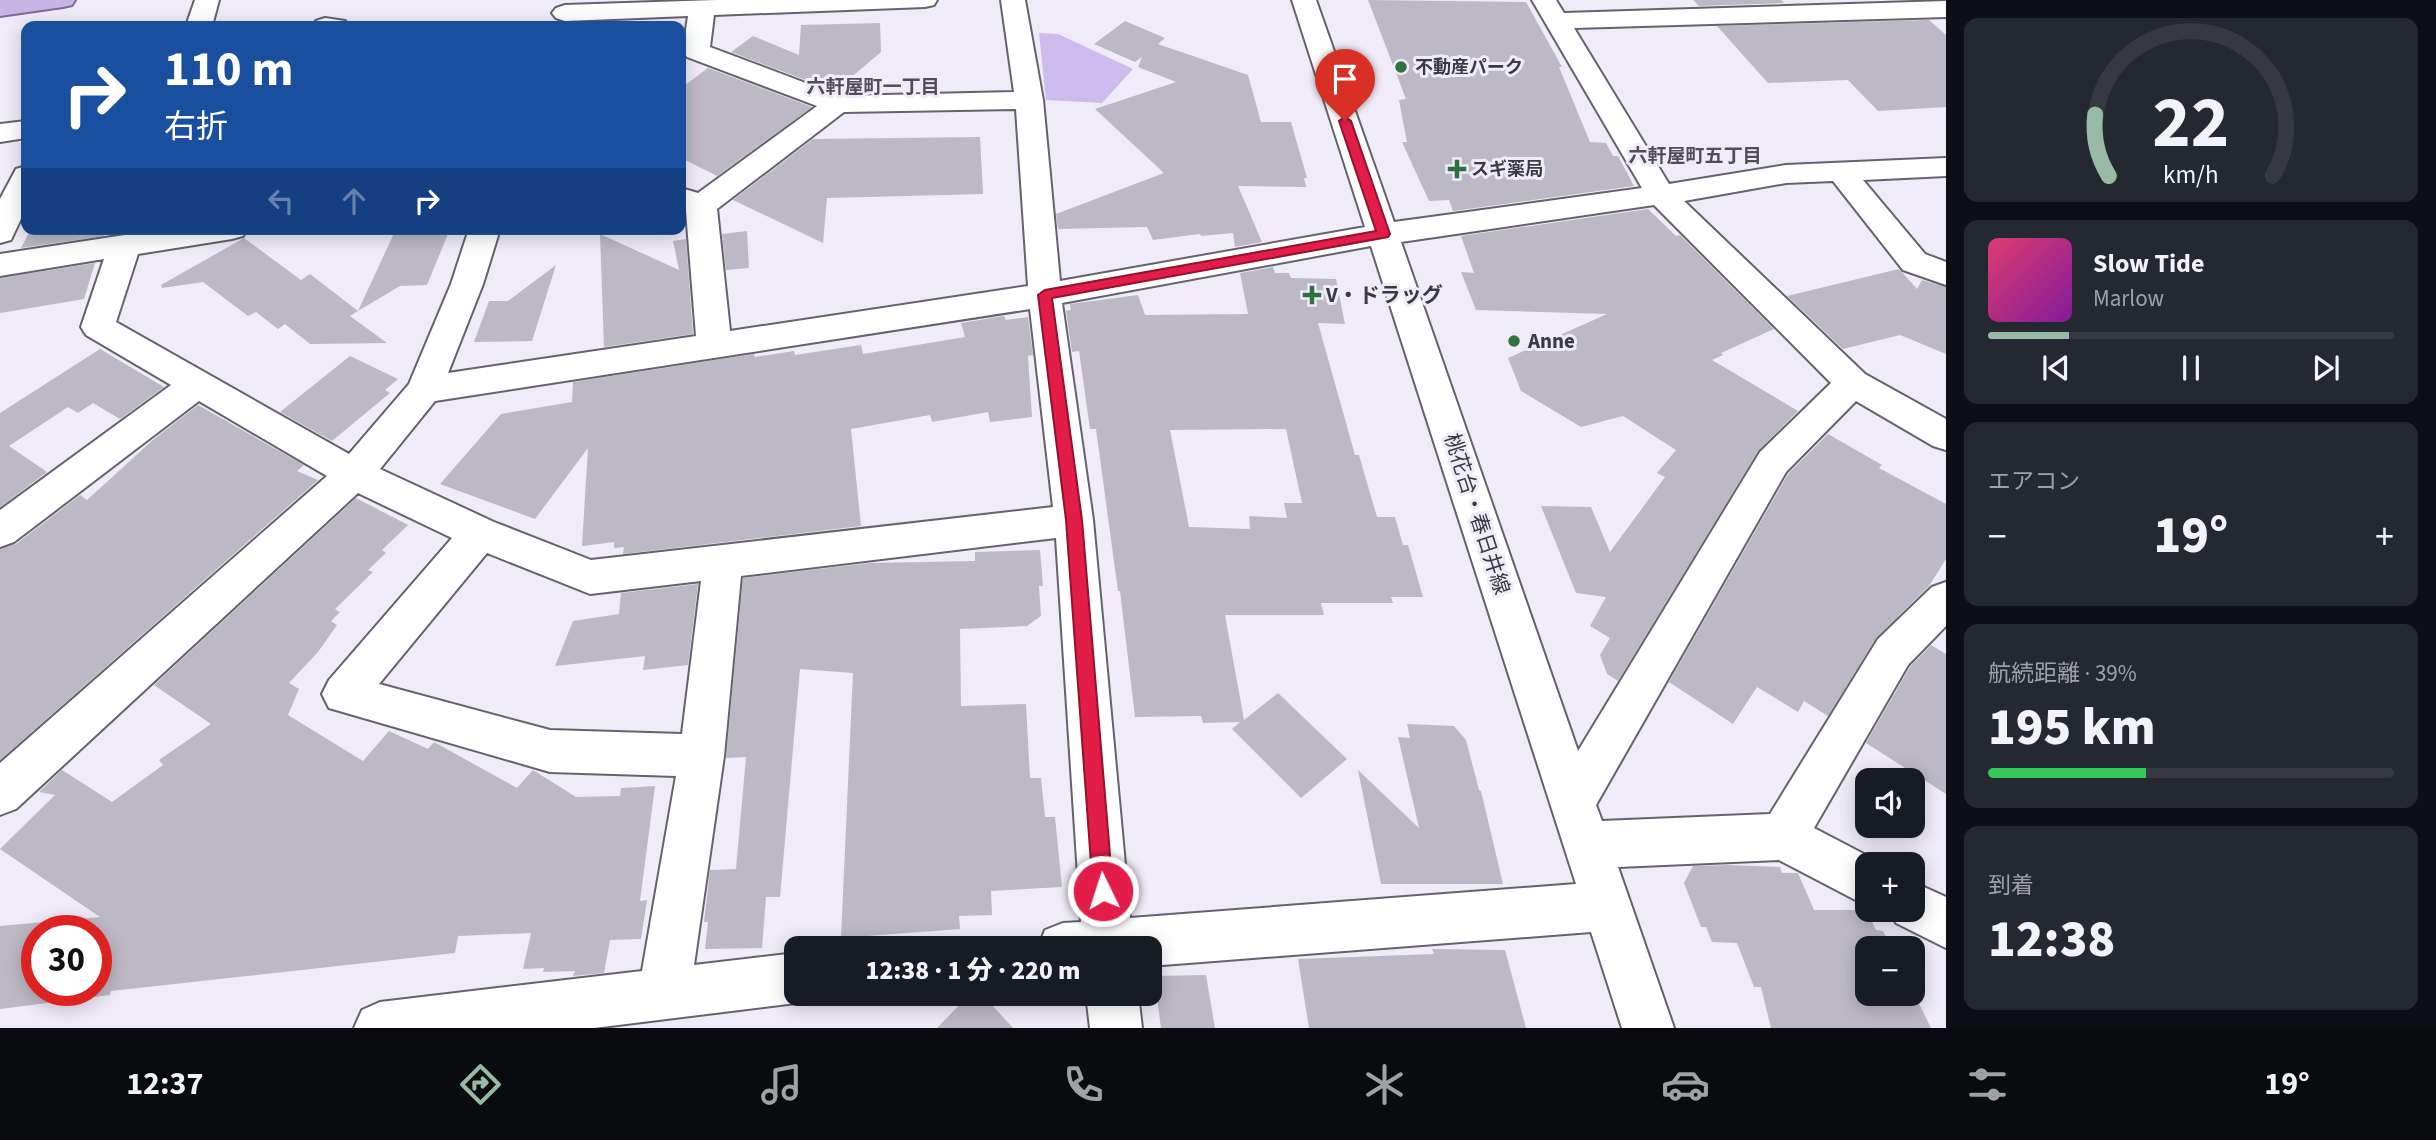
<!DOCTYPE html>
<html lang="ja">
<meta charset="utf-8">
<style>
body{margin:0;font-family:"Source Sans 3","Noto Sans JP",sans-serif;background:#242831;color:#f1f3f6;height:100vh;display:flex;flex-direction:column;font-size:26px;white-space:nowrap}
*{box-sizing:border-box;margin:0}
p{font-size:23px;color:#9ea1a6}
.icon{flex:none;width:38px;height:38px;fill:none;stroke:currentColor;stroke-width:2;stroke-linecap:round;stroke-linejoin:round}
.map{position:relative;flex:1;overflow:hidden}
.drawer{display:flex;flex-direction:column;gap:18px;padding:18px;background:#0d0f14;width:490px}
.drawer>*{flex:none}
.top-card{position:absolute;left:21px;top:21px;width:665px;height:214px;border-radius:14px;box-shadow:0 4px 18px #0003;background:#1a4fa0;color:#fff;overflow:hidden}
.controls{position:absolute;left:1855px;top:768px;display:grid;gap:14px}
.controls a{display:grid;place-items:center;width:70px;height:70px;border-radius:14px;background:#171b24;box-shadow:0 4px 18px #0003;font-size:35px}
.speed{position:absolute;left:21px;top:915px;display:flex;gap:14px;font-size:35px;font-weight:700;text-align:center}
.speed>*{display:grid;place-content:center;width:91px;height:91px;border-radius:50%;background:#171b24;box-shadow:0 4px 18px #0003;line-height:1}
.speed .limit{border:10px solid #d22;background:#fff;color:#111}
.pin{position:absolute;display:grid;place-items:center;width:60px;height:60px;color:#fff;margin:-72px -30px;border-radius:50% 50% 50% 0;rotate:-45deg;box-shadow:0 0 7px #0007}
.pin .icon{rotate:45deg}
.me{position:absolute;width:77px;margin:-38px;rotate:356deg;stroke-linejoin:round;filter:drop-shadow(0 0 5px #0008)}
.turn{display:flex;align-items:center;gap:24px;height:147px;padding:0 28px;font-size:32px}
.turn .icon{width:91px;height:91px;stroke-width:2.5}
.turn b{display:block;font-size:49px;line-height:60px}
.lanes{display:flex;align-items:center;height:66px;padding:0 28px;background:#0003;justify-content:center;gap:35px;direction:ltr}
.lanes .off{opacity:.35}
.big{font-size:52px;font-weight:800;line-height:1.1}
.drawer .card{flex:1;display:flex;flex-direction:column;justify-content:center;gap:10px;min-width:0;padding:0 24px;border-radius:14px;background:#242831}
.drawer .dial{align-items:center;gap:0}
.dial svg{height:182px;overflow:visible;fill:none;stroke:#363941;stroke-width:7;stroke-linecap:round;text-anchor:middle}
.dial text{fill:#f1f3f6;stroke:none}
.song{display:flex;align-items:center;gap:21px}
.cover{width:84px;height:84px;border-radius:10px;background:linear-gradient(135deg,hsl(340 70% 55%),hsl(290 70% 35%))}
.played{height:7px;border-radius:4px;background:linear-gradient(90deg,#98b9a4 20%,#363941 20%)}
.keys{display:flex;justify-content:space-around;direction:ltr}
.heat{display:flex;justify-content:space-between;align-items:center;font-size:38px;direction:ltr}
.charge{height:10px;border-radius:5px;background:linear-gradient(90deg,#34c759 39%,#363941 0)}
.trip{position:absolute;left:784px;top:936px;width:378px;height:70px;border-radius:14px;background:#171b24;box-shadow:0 4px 18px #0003;font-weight:800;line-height:70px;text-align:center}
.dock{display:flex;height:112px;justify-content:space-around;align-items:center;background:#090b0e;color:#9ea1a6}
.dock .icon{width:49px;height:49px}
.dock .on{color:#98b9a4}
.dock b{font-size:32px;color:#f1f3f6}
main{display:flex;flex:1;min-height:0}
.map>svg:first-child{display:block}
.green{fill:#cdbbf0}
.building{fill:#bcb8c5;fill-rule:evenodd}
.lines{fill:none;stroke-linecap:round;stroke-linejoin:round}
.minor-casing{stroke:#65626d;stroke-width:4}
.major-casing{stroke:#7d6b9e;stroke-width:4}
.minor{fill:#fff;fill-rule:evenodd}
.major{fill:#c6b6e3;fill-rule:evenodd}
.route{fill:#e11d48;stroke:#92132f;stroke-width:2}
.poi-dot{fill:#2c733f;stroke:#efebf8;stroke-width:2.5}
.labels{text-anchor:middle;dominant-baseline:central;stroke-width:6;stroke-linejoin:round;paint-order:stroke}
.far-poi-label{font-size:18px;font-weight:bold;fill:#3b3a3f;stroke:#efebf8;text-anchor:start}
.far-neighbourhood-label{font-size:19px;font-weight:bold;fill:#504d57;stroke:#efebf8}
.poi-label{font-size:21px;font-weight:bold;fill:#3b3a3f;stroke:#efebf8;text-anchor:start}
.street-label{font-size:21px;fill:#3b3a3f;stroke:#efebf8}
</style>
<main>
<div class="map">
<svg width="1946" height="1028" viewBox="0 0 1946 1028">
<rect width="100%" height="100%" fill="#efebf8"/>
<polygon class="green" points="1039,33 1058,34 1133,69 1102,103 1046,100"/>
<g class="building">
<polygon points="1368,0 1526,2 1562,67 1559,67 1590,142 1606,143 1613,156 1618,156 1634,186 1453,211 1449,200 1429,201 1402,142 1407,142 1399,100 1406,99"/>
<polygon points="1693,0 1781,0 1784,3 1699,6"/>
<polygon points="1929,20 1946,35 1946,107 1878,111 1848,80 1768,83 1717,26"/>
<polygon points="1125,21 1165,38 1158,44 1248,75 1261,122 1291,122 1307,178 1304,178 1306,187 1238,186 1262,242 1235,247 1233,233 1201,236 1200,234 1153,240 1147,227 1058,229 1056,214 1164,173 1095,109 1176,82 1138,67 1142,57 1135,62 1094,44"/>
<polygon points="880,23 881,52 835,91 731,52 753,36 799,55 801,25"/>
<polygon points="708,68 812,107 717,176 681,158 681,88"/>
<polygon points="980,137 983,194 827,198 823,243 733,200 813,139"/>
<polygon points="1648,209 1676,236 1680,235 1774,329 1721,353 1723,355 1712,360 1798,411 1758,451 1618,681 1607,674 1600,655 1610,638 1590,626 1606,597 1576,593 1541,506 1591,507 1610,552 1665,477 1657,473 1676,450 1623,416 1581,427 1521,391 1508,358 1607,314 1476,310 1461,272 1474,273 1461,236"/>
<polygon points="31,229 106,229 104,236 21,248"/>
<polygon points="396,229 450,229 427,285 400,286 358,311"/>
<polygon points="747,231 749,268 726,270 722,234"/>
<polygon points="600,234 679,270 673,241 686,239 693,334 604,347"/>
<polygon points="244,238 301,280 310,274 358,311 350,316 387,343 310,344 285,324 278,329 256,312 248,316 203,282 162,288 161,285"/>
<polygon points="95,263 84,299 0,313 0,278"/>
<polygon points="556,265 532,341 474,342 489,301 508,301"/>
<path d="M 1273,267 L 1275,273 L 1289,273 L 1291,278 L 1336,279 L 1345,324 L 1318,323 L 1355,455 L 1359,455 L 1377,517 L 1395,517 L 1403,545 L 1408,545 L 1423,597 L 1391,597 L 1393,603 L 1321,603 L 1324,615 L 1225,615 L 1244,720 L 1278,693 L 1347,759 L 1301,798 L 1232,729 L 1240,722 L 1203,723 L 1201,716 L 1135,717 L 1120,591 L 1118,591 L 1096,429 L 1090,429 L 1079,351 L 1072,352 L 1066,311 L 1071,310 L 1070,304 L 1138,295 L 1145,315 L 1248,314 L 1240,273 ZM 1286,429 L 1302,503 L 1284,503 L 1287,518 L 1249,516 L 1250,529 L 1189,527 L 1170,430 Z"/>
<polygon points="1899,269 1917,289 1922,280 1946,287 1946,354 1900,335 1843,349 1787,296"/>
<polygon points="1004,316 1006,320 1028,317 1033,355 1028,356 1032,417 990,422 988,412 932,422 930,415 851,429 861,526 623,554 624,547 614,548 614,542 582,546 588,448 535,519 440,484 501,414 572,402 573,382 754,354 755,357 794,351 795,355 861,345 863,354 965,337 961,323"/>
<polygon points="100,349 164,387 120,419 93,403 78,413 68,407 9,446 47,472 0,507 0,413"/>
<polygon points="350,356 398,379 385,390 390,393 332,441 280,412"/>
<polygon points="198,405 304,465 297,471 318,480 0,760 0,549 16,544 80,495 87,500 154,439"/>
<polygon points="1828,434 1882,465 1879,468 1946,504 1946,559 1929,586 1876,638 1828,716 1804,701 1798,712 1757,687 1733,724 1669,682 1788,474"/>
<path d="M 356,498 L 408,525 L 382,550 L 386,553 L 368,570 L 373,572 L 335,609 L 340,612 L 331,621 L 337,625 L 318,652 L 289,683 L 299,689 L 288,715 L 363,761 L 389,731 L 428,749 L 434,742 L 517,788 L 533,770 L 576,797 L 620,796 L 621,788 L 655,786 L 640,901 L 647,900 L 641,939 L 610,940 L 604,973 L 573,976 L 575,971 L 543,972 L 544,968 L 523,969 L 531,933 L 458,936 L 455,953 L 111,991 L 110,995 L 0,1009 L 0,926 L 100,917 L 0,849 L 55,795 L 39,792 L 62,770 L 112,802 L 163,765 L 159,760 L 211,724 L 154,685 ZM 37,931 L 96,931 L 96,990 L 37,990 Z"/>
<polygon points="1040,550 1043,586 1039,586 1041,616 1027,626 960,629 961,706 1026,704 1030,778 1041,778 1045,817 1055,817 1062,887 991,891 992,915 959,916 960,929 841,938 853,673 800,669 780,897 766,897 762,948 705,949 708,922 704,922 710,870 736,869 746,757 726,758 743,578 870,563 975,561 975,552"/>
<polygon points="698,584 688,665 643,670 645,656 555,666 573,621 619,614 621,593"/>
<polygon points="1931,645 1946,654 1946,794 1866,743 1910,667"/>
<polygon points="1407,724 1454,726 1466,740 1479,790 1481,791 1503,884 1381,884 1358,770 1419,828 1398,737 1410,738"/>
<polygon points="1728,865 1780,867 1782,873 1798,873 1814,910 1866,910 1876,930 1883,931 1892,948 1867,948 1867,994 1913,994 1913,991 1931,1028 1771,1028 1761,987 1754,987 1737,943 1712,942 1706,927 1701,927 1684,883 1693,866"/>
<polygon points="1432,949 1505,950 1526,1028 1309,1028 1298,959 1434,954"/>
<polygon points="1206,975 1215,1028 1161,1028 1154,976"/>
<polygon points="970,994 982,994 1013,1028 937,1028"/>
</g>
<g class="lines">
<defs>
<g id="minor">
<polygon points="195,0 219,0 212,26 186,26"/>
<path d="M 716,0 L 937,0 L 934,5 L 925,7 L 714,15 L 710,47 L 840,96 L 1014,92 L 1001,0 L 1025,0 L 1043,100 L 1060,281 L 1365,227 L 1292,0 L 1316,0 L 1394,222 L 1642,188 L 1532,0 L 1556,0 L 1564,13 L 1946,1 L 1946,17 L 1574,28 L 1669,184 L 1786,165 L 1946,158 L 1946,176 L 1863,180 L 1925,254 L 1946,262 L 1946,285 L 1903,270 L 1833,181 L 1786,183 L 1684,201 L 1865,374 L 1946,419 L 1946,450 L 1933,446 L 1856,401 L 1786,472 L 1596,805 L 1602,821 L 1770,814 L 1878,639 L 1932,587 L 1946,582 L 1946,626 L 1908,665 L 1814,828 L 1883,864 L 1867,864 L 1867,906 L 1779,860 L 1618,867 L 1674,1028 L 1622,1028 L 1591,932 L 1150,966 L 1150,948 L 1038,948 L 1045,930 L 1063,923 L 1081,922 L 1056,538 L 741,576 L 724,756 L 694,965 L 796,953 L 796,994 L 815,994 L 814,996 L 796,1003 L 594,1028 L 354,1028 L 362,1010 L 380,1002 L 642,971 L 676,776 L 550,772 L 329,708 L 322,694 L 329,680 L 452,538 L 358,493 L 16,809 L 0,815 L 0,763 L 327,476 L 199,401 L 14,542 L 0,547 L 0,510 L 171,385 L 86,335 L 81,327 L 104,259 L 0,276 L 0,254 L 164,229 L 247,229 L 243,236 L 232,239 L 138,254 L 116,322 L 349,454 L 409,384 L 451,284 L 469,229 L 500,229 L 483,284 L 448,373 L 696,336 L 686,211 L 681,208 L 681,188 L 698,193 L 817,106 L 687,57 L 683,51 L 688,16 L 565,21 L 556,18 L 552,13 L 556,8 L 565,5 ZM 1016,109 L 1028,286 L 730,331 L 717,209 L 844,112 ZM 1654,205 L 1831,383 L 1760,452 L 1578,751 L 1401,242 ZM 1371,246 L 1576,884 L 1130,918 L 1093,520 L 1062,303 ZM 1030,309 L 1053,507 L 591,560 L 494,522 L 380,469 L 435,401 ZM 487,553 L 590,594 L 701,581 L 682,734 L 550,730 L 379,684 Z"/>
<polygon points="325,18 345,21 349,26 312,26 316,21"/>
<polygon points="26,121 26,138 0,142 0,124"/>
<polygon points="26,166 26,208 11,240 0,243 0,199 16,169"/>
<polygon points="1913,882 1946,897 1946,948 1896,923 1890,910 1913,910"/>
<polygon points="1086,994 1138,994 1142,1028 1090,1028"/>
</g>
<polygon id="major" points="0,0 75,0 72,5 63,7 0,16"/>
</defs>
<use href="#minor" class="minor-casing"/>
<use href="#major" class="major-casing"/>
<use href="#minor" class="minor"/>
<use href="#major" class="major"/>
</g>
<polygon class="route" points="1345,117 1351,121 1390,234 1388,237 1052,298 1082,520 1113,891 1110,898 1103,901 1096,898 1093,891 1066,520 1038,295 1045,290 1376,231 1339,121"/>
<g class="poi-dot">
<circle cx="1401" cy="67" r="7"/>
<path d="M1453.5 158.5h7v7h7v7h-7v7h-7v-7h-7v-7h7z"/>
<path d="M1308.5 284.5h7v7h7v7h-7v7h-7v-7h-7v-7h7z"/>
<circle cx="1514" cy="341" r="7"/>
</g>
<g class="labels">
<g class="far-poi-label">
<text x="1415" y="67">不動産パーク</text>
<text x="1471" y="169">スギ薬局</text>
</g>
<g class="far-neighbourhood-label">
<text x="873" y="87">六軒屋町一丁目</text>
<text x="1695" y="156">六軒屋町五丁目</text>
</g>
<g class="poi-label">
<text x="1326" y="295">V・ドラッグ</text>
<text x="1528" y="341">Anne</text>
</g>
<g class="street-label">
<text transform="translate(1477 514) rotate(72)">桃花台・春日井線</text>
</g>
</g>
</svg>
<div class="controls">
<a><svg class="icon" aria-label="sound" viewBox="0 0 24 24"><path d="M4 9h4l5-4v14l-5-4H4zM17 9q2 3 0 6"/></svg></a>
<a>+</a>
<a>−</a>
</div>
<div class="speed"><div class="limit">30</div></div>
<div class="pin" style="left:1345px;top:121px;background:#d93025"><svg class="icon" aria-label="arrive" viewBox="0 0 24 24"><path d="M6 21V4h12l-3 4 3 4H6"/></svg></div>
<svg class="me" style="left:1103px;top:891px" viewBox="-20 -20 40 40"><circle r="17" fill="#e11d48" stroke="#fff" stroke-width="3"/><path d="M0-11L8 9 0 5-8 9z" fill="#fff"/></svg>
<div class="trip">12:38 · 1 分 · 220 m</div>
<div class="top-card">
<div class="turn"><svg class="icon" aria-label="right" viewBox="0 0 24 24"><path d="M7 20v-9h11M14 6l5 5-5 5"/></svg><div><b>110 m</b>右折</div></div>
<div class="lanes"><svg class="icon off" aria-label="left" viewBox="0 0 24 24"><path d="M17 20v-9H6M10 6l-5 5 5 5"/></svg><svg class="icon off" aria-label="ahead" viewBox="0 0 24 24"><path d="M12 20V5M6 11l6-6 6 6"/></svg><svg class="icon" aria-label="right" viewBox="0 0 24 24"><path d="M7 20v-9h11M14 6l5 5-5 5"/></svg></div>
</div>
</div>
<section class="drawer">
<div class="card dial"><svg viewBox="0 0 100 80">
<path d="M14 69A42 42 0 1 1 86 69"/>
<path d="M14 69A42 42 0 0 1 8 42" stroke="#98b9a4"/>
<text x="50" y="56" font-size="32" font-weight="700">22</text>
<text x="50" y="72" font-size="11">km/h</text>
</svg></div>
<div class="card">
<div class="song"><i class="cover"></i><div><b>Slow Tide</b><p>Marlow</p></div></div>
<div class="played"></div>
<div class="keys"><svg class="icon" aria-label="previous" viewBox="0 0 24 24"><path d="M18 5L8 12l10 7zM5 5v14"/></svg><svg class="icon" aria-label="pause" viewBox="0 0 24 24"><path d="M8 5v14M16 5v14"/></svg><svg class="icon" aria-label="next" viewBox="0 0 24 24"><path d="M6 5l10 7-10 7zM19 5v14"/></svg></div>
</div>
<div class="card"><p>エアコン</p>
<div class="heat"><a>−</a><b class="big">19°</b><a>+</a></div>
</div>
<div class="card"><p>航続距離 · 39%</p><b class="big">195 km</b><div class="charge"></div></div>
<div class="card"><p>到着</p><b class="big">12:38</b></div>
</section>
</main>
<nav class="dock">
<b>12:37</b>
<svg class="icon on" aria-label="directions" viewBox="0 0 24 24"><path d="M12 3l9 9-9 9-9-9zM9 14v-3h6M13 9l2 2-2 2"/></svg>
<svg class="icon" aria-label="music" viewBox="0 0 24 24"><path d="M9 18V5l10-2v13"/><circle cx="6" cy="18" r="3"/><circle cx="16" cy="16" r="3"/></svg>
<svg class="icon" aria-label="phone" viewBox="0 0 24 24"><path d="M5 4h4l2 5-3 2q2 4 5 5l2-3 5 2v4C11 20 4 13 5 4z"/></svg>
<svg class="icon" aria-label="climate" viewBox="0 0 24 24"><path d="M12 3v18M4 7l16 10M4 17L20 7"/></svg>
<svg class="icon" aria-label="car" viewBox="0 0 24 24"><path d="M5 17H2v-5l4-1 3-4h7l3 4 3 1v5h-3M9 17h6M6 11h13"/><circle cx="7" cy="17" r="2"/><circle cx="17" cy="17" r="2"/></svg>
<svg class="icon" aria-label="filters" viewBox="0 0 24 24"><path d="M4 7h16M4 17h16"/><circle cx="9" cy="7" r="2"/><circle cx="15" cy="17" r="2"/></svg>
<b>19°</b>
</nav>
